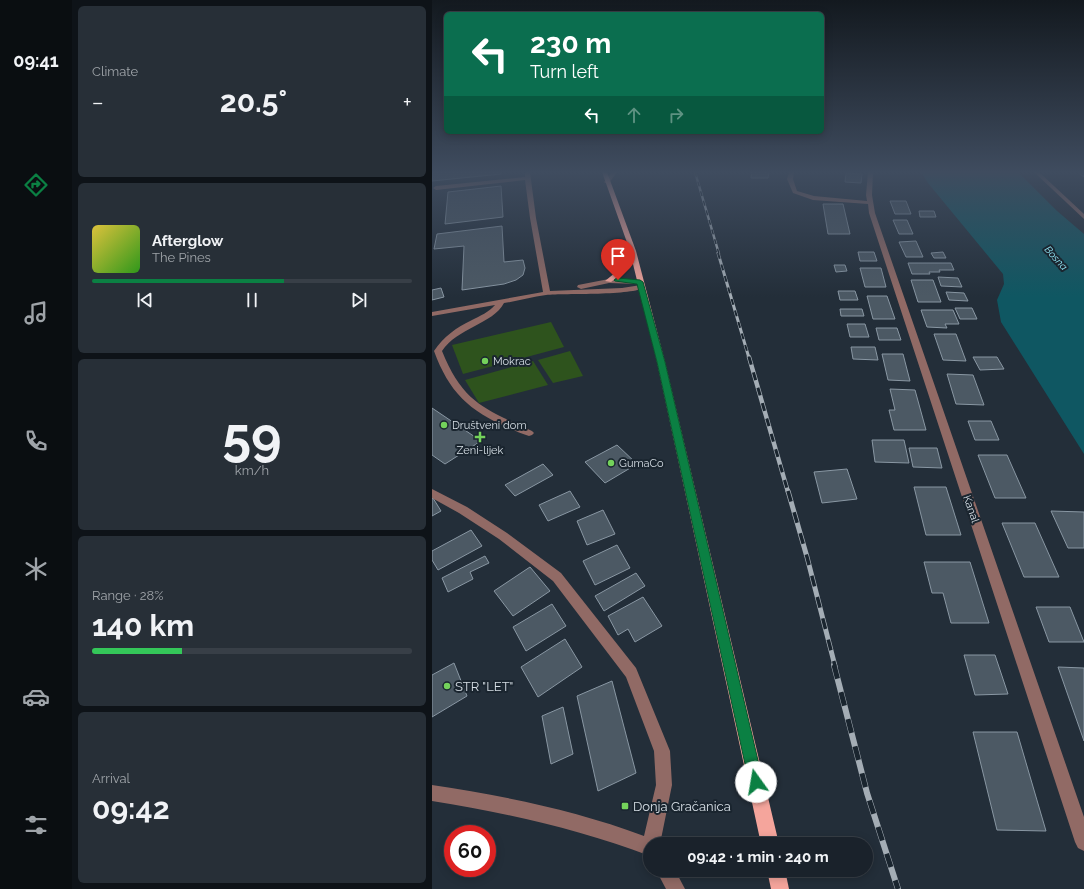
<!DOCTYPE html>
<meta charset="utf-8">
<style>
body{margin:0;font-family:Raleway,sans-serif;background:#272f37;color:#f1f3f6;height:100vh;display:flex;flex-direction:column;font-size:15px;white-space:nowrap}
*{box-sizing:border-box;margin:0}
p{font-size:13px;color:#9fa4a9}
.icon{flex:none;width:22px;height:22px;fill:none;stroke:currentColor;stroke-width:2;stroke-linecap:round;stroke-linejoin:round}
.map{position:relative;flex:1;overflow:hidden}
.drawer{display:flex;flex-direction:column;gap:6px;padding:6px;background:#0e1318;width:360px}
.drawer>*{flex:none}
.hud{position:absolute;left:12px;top:12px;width:380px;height:122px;border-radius:6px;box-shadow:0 2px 10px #0003,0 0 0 1px #383f47;background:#0b6e4f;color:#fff;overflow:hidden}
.speed{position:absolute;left:12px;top:825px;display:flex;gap:8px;font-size:20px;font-weight:700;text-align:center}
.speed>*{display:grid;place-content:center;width:52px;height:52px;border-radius:50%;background:#1a222b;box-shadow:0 2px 10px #0003,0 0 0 1px #383f47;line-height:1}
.speed .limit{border:6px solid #d22;background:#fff;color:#111}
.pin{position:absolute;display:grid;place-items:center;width:34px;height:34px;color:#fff;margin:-41px -17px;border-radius:50% 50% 50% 0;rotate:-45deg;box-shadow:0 0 4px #0007}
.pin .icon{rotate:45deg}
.me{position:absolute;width:44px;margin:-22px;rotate:347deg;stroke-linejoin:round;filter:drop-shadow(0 0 3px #0008)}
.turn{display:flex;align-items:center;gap:14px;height:84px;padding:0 20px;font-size:18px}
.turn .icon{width:52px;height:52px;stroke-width:2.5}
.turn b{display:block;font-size:28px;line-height:34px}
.lanes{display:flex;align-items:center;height:38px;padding:0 20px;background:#0003;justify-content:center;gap:20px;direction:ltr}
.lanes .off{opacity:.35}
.big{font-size:30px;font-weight:700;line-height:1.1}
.drawer .tile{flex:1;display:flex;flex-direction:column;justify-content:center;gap:6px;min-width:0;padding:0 14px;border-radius:6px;background:#272f37}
.drawer .dial{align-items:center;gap:0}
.dial b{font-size:52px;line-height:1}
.song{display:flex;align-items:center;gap:12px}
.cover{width:48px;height:48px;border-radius:6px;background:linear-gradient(135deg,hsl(50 70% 55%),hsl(110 70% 35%))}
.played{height:4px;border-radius:2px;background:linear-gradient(90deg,#0b8043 60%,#383f47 60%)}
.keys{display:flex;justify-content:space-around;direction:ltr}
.heat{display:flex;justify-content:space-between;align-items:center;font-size:22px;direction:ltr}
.charge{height:6px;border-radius:3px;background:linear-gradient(90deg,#34c759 28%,#383f47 0)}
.trip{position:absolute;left:211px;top:837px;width:230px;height:40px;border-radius:20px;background:#1a222b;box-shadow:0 2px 10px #0003,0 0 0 1px #383f47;font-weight:700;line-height:40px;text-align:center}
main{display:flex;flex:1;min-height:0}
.tabs{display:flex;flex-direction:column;width:72px;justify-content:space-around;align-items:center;background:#0a0e11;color:#9fa4a9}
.tabs .icon{width:28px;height:28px}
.tabs .active{color:#0b8043}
.tabs b{font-size:18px;color:#f1f3f6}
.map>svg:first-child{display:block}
.green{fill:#2e531d}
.water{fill:#0f5762}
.building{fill:#4c5964;stroke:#8997a3}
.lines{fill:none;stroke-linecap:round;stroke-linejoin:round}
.minor{fill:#916a65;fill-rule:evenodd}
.major{fill:#f5a59c;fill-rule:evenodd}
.rail-far4-casing{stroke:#a4adb5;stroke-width:2.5}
.rail-far3-casing{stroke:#a4adb5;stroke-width:3}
.rail-far2-casing{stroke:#a4adb5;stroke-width:4.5}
.rail-far1-casing{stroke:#a4adb5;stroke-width:5}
.rail-casing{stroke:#a4adb5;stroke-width:6}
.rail-far4{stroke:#1a252f;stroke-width:1.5;stroke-dasharray:5;stroke-linecap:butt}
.rail-far3{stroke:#1a252f;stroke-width:2;stroke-dasharray:6;stroke-linecap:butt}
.rail-far2{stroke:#1a252f;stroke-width:3;stroke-dasharray:8;stroke-linecap:butt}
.rail-far1{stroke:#1a252f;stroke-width:3.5;stroke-dasharray:11;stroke-linecap:butt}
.rail{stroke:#1a252f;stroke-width:5;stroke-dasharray:14;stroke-linecap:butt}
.route{fill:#0b8043;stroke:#07532c}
.poi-dot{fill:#74d25b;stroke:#1a252f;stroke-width:1.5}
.labels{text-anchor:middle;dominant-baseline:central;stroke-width:4;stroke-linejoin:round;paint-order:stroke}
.far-water-label{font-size:10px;font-style:italic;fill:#93e9f9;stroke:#1a252f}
.poi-label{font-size:11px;fill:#d6dee5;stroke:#1a252f;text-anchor:start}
.street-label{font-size:11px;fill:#d6dee5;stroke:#1a252f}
.near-poi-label{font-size:13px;fill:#d6dee5;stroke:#1a252f;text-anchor:start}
</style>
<main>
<nav class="tabs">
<b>09:41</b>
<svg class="icon active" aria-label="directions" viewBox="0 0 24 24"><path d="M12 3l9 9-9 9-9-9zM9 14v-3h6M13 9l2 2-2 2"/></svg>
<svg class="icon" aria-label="music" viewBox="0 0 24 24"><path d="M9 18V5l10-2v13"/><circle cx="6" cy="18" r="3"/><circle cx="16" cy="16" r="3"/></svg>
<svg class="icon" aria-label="phone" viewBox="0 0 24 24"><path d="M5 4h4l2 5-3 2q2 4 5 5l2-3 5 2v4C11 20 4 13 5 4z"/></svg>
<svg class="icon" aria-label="climate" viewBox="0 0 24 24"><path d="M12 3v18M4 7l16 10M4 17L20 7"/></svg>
<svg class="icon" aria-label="car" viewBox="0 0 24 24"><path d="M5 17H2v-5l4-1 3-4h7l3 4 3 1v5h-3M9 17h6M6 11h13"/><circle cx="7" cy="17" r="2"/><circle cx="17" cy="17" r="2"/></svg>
<svg class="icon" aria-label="filters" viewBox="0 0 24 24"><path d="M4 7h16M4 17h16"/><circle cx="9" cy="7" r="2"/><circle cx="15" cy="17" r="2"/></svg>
</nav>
<section class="drawer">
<div class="tile"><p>Climate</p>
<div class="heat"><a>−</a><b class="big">20.5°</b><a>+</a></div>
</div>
<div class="tile">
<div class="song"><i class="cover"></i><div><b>Afterglow</b><p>The Pines</p></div></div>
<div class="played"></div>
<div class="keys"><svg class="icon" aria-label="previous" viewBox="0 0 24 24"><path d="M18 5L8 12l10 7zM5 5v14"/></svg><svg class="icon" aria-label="pause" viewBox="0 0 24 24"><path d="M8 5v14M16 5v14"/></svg><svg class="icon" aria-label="next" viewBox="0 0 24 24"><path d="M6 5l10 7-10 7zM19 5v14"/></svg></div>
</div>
<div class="tile dial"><b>59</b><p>km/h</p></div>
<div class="tile"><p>Range · 28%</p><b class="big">140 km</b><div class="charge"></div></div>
<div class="tile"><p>Arrival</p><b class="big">09:42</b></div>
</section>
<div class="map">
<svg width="652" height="889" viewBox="0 0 652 889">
<rect width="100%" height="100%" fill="#232e39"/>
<g class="green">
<polygon points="119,322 132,347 31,374 20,345"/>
<polygon points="138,351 151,376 121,383 106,360"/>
<polygon points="101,361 116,385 47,403 33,380"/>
</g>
<polygon class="water" points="489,172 586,172 624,210 652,234 652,454 569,322 565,300 572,284 571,274 496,183"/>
<g class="building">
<polygon points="0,172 69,172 69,174 0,181"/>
<polygon points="320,172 337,172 336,178 319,178"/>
<polygon points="414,173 430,174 429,183 413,182"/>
<polygon points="69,186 71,217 13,224 16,192"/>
<polygon points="458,201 474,201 479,214 463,214"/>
<polygon points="391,204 411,204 418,234 396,234"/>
<polygon points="487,211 502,211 504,217 488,217"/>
<polygon points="461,220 475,220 481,234 467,234"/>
<polygon points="70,226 72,262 91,260 93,268 91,275 84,280 72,284 30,290 32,246 2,249 5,234"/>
<polygon points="484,241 491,257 474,257 467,242"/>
<polygon points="426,252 442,252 445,261 428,261"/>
<polygon points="511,252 514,258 502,258 499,253"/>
<polygon points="476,263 519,263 522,270 507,270 508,272 497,272 498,274 480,274"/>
<polygon points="402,265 413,265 415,271 404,272"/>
<polygon points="428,268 449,268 454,287 433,287"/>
<polygon points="506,277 526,278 530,287 509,286"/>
<polygon points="479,280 501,280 509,302 486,302"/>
<polygon points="9,288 12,297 0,300 0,290"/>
<polygon points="406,291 423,291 426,300 408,300"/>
<polygon points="514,292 532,293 536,301 517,300"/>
<polygon points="435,296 455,296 463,319 441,319"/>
<polygon points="523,308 540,308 545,319 528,319"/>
<polygon points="408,309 430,309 432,316 409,316"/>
<polygon points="489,310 521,310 527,324 513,324 515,328 495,327"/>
<polygon points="415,324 433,324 437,337 418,337"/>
<polygon points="444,328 465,328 469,340 447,340"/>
<polygon points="502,334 524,334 534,361 511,360"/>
<polygon points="419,347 443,347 446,360 421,359"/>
<polygon points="450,354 471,354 478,381 456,380"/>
<polygon points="541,357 565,357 572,369 548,370"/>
<polygon points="515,374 541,375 552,405 524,404"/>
<polygon points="458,389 483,390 494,430 462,430 457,410 463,410"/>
<polygon points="0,408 49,441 13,464 0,455"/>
<polygon points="536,421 559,421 567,440 543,440"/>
<polygon points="440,440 472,440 477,463 443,462"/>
<polygon points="185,445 205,464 173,483 153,462"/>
<polygon points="477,448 505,448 510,468 481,467"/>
<polygon points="546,455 575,455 594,498 563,498"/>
<polygon points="111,464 121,475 83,496 73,485"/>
<polygon points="415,469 425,499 390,503 382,472"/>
<polygon points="482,487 514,487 529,535 494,535"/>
<polygon points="138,491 148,507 116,521 107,505"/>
<polygon points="1,498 9,511 0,516 0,499"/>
<polygon points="171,510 183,534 155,545 145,521"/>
<polygon points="619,511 652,512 652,548 636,548"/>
<polygon points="570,523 603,523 627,577 592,577"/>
<polygon points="39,530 50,546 6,570 0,560 0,551"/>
<polygon points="185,545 198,568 163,585 151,561"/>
<polygon points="53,556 57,563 38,572 41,579 16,592 10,578"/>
<polygon points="492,562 538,562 557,623 519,623 511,593 500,593"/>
<polygon points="98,567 118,591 81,616 62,591"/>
<polygon points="204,573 213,586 172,611 163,596"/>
<polygon points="211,597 230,626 203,642 196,629 186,635 176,616"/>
<polygon points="120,604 134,626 94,651 81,627"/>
<polygon points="604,607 638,607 652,642 617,642"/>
<polygon points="133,639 150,667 106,697 89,667"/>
<polygon points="532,655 563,655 576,694 543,695"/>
<polygon points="22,663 35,696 0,717 0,675"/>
<polygon points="626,667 652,668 652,741"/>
<polygon points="180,681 204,773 166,791 145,696"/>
<polygon points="131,707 141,754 119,764 110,716"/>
<polygon points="541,732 585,732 614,831 565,830"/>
</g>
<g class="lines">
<g class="minor">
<path d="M 93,172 L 98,172 L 104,218 L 118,291 L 190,288 L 209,285 L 213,287 C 201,296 133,293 114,295 C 100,297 86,301 72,303 C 61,324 25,328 10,351 C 31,403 53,409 100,431 L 102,433 L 100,435 L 97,436 C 90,434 84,431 77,428 C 37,411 17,392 2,351 C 12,336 24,328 40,320 C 48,316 57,312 63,305 L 0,316 L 0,312 L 111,292 L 98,218 L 93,180 L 4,190 L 1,188 L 4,186 L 93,177 Z"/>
<polygon points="180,172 185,172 177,183 173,183 172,182"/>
<polygon points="357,172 362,172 361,179 365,191 382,196 435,201 434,195 436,172 441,172 440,195 443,213 652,817 652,851 646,848 643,842 437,213 436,204 381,200 361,193 355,179"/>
<polygon points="602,172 607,172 652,214 652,219"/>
<polygon points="177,279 208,280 212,282 208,284 177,283 149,289 145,287 146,285"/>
<path d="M 0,489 L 35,507 L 75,533 L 129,573 L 204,668 L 238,751 L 240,785 L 228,844 L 218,844 L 218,856 C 147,829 75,813 0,801 L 0,785 C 72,796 143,810 212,836 L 224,785 L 222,751 L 194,677 L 121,581 L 67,539 L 27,513 L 0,498 Z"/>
<polygon points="224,870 243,870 253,889 234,889"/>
</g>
<g class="major">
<polygon points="170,172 175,172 204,251 233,362 347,844 329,844 225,362 200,260 194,270 179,282 173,281 189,268 198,251"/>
<polygon points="335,870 353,870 357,889 339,889"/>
</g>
<defs>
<g id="rail-far4">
<polyline points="263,172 287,254"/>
<polyline points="647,172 652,176"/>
</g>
<polyline id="rail-far3" points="286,253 317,358"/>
<polyline id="rail-far2" points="317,357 356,492"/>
<polyline id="rail-far1" points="356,491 375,557 403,666"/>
<polyline id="rail" points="402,665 435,793 466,889"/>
</defs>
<use href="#rail-far4" class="rail-far4-casing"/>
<use href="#rail-far3" class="rail-far3-casing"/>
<use href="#rail-far2" class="rail-far2-casing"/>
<use href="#rail-far1" class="rail-far1-casing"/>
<use href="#rail" class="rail-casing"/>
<use href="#rail-far4" class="rail-far4"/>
<use href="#rail-far3" class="rail-far3"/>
<use href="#rail-far2" class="rail-far2"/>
<use href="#rail-far1" class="rail-far1"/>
<use href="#rail" class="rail"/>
</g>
<linearGradient id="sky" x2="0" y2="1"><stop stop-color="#13191f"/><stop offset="0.58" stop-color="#3f4c5f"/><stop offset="1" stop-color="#3f4c5f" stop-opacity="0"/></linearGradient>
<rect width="652" height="297" fill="url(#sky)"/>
<polygon class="route" points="186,278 208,280 211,282 233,362 331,782 329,787 324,789 319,787 317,782 225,362 205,284 183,281 182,280"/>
<g class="poi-dot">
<circle cx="53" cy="361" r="4"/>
<circle cx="12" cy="425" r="4"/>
<path d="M46 431h4v4h4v4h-4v4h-4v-4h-4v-4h4z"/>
<circle cx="179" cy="463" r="4"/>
<circle cx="15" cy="686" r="4"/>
<rect x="189" y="802" width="8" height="8" rx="2"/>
</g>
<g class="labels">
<g class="far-water-label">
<text transform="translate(624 258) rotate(48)">Bosna</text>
</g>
<g class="poi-label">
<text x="61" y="361">Mokrac</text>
<text x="20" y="425">Društveni dom</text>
<text x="48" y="450" text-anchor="middle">Zeni-lijek</text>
<text x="187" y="463">GumaCo</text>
</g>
<g class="street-label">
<text transform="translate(539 509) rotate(71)">Kanal</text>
</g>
<g class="near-poi-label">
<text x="23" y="686">STR "LET"</text>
<text x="201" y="806">Donja Gračanica</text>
</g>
</g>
</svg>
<div class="speed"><div class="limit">60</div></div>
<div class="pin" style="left:186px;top:280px;background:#d93025"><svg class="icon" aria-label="arrive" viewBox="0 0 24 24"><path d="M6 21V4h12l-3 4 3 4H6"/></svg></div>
<svg class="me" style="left:324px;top:782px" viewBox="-20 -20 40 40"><circle r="19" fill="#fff"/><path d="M0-13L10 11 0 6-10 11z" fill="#0b8043"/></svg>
<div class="trip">09:42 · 1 min · 240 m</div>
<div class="hud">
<div class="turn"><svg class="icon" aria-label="left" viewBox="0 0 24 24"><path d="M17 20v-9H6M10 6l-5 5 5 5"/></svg><div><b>230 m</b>Turn left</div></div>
<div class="lanes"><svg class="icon" aria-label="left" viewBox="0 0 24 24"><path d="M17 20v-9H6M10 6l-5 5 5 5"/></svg><svg class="icon off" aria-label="ahead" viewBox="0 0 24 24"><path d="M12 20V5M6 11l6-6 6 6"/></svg><svg class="icon off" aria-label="right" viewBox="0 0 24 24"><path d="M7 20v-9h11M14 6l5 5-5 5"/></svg></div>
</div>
</div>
</main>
